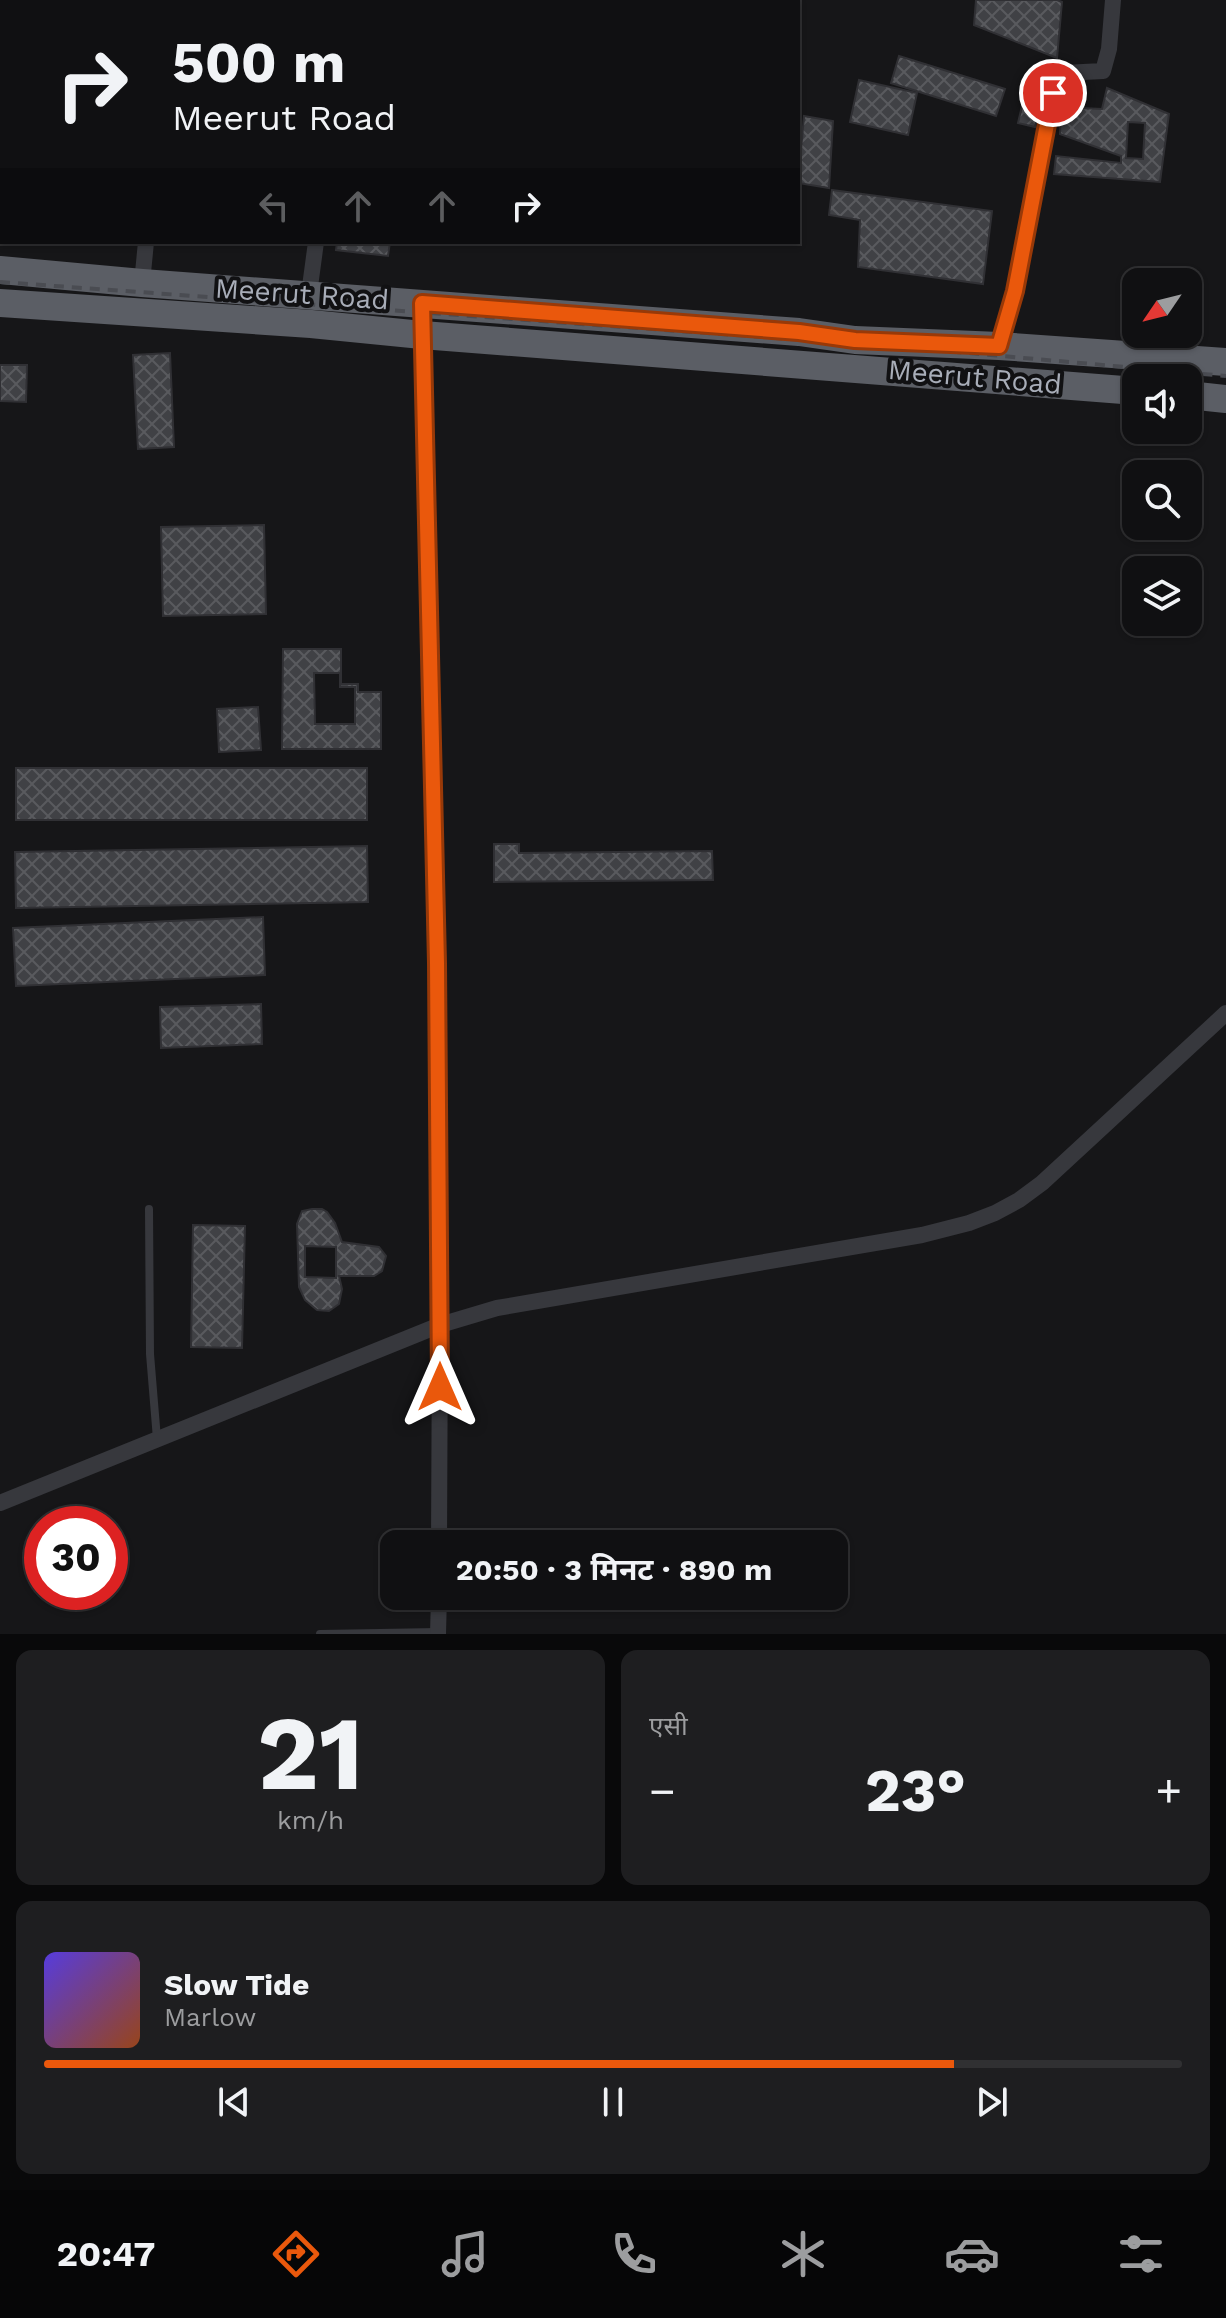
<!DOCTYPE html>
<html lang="hi">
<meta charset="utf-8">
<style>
body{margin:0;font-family:"Work Sans","Noto Sans Devanagari",sans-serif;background:#1e1e20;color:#f1f3f6;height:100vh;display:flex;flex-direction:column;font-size:30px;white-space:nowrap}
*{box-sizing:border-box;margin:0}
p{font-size:26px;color:#9c9d9f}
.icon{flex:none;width:44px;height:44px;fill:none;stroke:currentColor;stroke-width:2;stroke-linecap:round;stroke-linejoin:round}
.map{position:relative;height:1634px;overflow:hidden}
.drawer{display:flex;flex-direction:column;gap:16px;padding:16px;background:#09090a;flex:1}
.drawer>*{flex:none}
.guide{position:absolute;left:0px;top:0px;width:800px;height:244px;box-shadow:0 2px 6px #0004,0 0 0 2px #303032;background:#101012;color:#f1f3f6;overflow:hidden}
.needle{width:52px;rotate:235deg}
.buttons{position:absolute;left:1122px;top:268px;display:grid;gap:16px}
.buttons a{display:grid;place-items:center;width:80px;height:80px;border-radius:16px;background:#101012;box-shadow:0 2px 6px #0004,0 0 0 2px #303032;font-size:40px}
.speed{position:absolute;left:24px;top:1506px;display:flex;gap:16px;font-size:40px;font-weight:700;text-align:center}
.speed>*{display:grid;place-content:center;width:104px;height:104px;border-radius:50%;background:#101012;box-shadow:0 2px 6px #0004,0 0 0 2px #303032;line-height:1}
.speed .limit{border:12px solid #d22;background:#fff;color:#111}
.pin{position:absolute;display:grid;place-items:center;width:68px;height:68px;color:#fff;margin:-34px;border:4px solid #fff;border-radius:50%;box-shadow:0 2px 8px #0007}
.me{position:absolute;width:88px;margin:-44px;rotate:0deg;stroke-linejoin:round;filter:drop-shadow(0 0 6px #0008)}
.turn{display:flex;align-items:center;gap:28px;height:168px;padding:0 40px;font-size:36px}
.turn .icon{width:104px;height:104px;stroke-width:2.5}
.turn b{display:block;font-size:56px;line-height:68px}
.lanes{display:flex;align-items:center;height:76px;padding:0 40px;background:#0003;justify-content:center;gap:40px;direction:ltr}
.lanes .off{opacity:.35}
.big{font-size:60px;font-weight:700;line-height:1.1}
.drawer .widget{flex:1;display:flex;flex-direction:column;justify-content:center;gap:12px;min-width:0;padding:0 28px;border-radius:16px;background:#1e1e20}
.drawer .dial{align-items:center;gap:0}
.dial b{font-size:104px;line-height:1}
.song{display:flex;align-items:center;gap:24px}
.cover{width:96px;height:96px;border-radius:12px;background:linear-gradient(135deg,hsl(250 70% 55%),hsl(20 70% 35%))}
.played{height:8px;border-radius:4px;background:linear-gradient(90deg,#ea580c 80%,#303032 80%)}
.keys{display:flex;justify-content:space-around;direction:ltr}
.heat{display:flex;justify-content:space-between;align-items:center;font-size:44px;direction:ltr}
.drawer .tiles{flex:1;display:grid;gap:16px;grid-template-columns:1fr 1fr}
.widget:last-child{grid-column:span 2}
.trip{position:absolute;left:380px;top:1530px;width:468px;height:80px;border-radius:16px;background:#101012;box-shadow:0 2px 6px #0004,0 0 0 2px #303032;font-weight:700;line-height:80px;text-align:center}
.tabs{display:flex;height:128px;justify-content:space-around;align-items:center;background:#060607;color:#9c9d9f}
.tabs .icon{width:56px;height:56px}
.tabs .selected{color:#ea580c}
.tabs b{font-size:36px;color:#f1f3f6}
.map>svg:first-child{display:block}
.building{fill:url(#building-cross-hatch);stroke:#303034;stroke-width:2;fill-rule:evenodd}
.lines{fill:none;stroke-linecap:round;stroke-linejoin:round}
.service{stroke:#37383d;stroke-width:8}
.minor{stroke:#37383d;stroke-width:16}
.trunk{stroke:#5b5e65;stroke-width:28}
.rail{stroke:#4a4c52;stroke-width:4;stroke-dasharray:10 8;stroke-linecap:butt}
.route-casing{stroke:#983908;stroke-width:20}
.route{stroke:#ea580c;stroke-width:14}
.labels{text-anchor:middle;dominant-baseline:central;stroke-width:8;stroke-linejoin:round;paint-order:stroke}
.street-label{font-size:28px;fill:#a8adb8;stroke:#111113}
</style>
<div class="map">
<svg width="1226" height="1634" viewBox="0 0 1226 1634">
<defs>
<pattern id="building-cross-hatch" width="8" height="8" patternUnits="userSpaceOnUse" patternTransform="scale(2)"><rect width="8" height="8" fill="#404145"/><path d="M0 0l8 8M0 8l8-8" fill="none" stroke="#595a5e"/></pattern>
</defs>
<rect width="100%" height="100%" fill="#161618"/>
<g class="building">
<polygon points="529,0 641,0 640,2 529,2"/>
<polygon points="976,0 1057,0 1062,2 1057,58 974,25"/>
<polygon points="899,56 1005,89 996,116 891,83"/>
<polygon points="859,80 917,93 908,135 850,122"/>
<path d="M 1107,88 L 1169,114 L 1160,182 L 1054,174 L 1056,156 L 1121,163 L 1121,156 L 1060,134 L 1061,107 L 1102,109 ZM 1128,122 L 1145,123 L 1143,159 L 1126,158 Z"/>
<polygon points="1025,93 1042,97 1035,127 1018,123"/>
<polygon points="804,116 833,121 829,188 798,183"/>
<polygon points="832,190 992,211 983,284 858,267 860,220 829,215"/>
<polygon points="337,242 390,242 388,256 336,250"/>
<polygon points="170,353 174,447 138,449 133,355"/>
<polygon points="0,365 27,365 26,402 0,401"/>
<polygon points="264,525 266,614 163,616 161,527"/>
<path d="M 283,649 L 341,649 L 341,684 L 358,684 L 358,692 L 381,692 L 381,749 L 282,749 ZM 314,673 L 340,673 L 340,687 L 355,687 L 355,724 L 315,724 Z"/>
<polygon points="258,707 261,750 219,752 217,709"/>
<rect x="16" y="768" width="351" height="52"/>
<polygon points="494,844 519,844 519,853 712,851 713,880 494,882"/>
<polygon points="367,846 368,902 16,908 15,852"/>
<polygon points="263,917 265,975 16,986 13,928"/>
<polygon points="261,1004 262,1044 161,1048 160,1007"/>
<path d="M 312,1209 L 322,1209 L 327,1212 L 335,1223 L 342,1242 L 379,1247 L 386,1256 L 382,1271 L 374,1276 L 339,1276 L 342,1289 L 339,1304 L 329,1311 L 317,1310 L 305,1300 L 299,1287 L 297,1224 L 302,1211 ZM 305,1246 L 336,1247 L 336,1278 L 305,1277 Z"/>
<polygon points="193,1225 245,1226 242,1348 191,1347"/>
</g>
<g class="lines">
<g class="service">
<polyline points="149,1209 150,1354 157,1439"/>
<polyline points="320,1634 438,1632"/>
</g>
<g class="minor">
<polyline points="171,2 171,0"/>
<polyline points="347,2 347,0"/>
<polyline points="142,283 146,242"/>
<polyline points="309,294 316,242"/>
<polyline points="422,303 437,963 440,1325 439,1544"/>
<polyline points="999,346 1015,291 1053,93 1064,73 1103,71 1109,49 1113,0"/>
<polyline points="0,1503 440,1325 497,1308 922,1235 969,1223 995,1213 1019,1200 1042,1183 1226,1013"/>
<polyline points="438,1634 439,1596"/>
</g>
<g class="trunk">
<polyline points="0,270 142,283 799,332 855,340 999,346 1226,362"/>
<polyline points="0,303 311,324 422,335 1136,391"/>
<polyline points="1188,395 1226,399"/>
</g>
<polyline class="rail" points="0,282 901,347 1226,376"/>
</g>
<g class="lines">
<defs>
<polyline id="route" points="440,1387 437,963 422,303 799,332 855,340 999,346 1015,291 1053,93"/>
</defs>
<use href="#route" class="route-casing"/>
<use href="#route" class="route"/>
</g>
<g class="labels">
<g class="street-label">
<text transform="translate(302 294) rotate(4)">Meerut Road</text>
<text transform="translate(975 377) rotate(5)">Meerut Road</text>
</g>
</g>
</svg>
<div class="buttons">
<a><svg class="needle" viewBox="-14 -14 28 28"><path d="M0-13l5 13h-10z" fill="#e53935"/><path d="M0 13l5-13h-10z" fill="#9c9d9f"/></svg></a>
<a><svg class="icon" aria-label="sound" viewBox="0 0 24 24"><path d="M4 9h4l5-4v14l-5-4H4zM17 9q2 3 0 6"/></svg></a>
<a><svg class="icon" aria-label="search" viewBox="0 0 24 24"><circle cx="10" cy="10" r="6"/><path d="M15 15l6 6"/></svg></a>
<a><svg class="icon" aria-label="layers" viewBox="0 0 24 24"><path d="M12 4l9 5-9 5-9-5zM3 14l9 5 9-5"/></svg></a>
</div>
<div class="speed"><div class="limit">30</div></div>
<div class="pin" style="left:1053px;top:93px;background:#d93025"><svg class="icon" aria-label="arrive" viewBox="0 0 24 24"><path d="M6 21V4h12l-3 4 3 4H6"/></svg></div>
<svg class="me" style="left:440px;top:1387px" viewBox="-20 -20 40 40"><path d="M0-17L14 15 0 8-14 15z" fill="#ea580c" stroke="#fff" stroke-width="4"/></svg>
<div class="trip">20:50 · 3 मिनट · 890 m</div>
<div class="guide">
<div class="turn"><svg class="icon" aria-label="right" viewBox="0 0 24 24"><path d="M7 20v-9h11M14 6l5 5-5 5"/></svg><div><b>500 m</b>Meerut Road</div></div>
<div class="lanes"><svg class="icon off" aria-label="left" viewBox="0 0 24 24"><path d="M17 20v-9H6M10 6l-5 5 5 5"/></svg><svg class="icon off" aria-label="ahead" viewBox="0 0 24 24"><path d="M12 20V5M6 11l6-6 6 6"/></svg><svg class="icon off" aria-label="ahead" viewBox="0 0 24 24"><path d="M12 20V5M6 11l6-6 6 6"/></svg><svg class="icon" aria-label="right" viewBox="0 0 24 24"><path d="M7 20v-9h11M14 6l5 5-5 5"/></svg></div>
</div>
</div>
<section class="drawer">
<div class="tiles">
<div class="widget dial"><b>21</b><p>km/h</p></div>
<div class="widget"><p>एसी</p>
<div class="heat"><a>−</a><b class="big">23°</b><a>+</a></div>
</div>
<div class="widget">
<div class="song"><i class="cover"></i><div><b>Slow Tide</b><p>Marlow</p></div></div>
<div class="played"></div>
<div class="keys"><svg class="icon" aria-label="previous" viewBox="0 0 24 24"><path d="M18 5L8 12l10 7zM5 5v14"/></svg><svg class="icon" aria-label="pause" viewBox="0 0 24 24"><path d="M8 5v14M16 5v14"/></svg><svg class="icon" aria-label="next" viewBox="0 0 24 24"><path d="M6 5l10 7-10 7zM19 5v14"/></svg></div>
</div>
</div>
</section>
<nav class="tabs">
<b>20:47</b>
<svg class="icon selected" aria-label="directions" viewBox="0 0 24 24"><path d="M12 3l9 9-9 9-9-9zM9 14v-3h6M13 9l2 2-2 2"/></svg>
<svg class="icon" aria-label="music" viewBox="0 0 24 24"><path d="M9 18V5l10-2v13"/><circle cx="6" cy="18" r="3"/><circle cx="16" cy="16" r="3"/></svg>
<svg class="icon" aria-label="phone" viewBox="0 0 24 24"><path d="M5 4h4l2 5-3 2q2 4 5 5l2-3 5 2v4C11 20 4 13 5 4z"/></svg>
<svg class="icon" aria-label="climate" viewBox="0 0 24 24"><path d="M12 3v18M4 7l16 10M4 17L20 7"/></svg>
<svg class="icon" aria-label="car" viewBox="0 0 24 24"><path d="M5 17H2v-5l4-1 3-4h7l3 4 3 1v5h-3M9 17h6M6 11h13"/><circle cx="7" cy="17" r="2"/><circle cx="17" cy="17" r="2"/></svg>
<svg class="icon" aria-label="filters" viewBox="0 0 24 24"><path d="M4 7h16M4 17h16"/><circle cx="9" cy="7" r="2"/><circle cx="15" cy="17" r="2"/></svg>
</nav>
